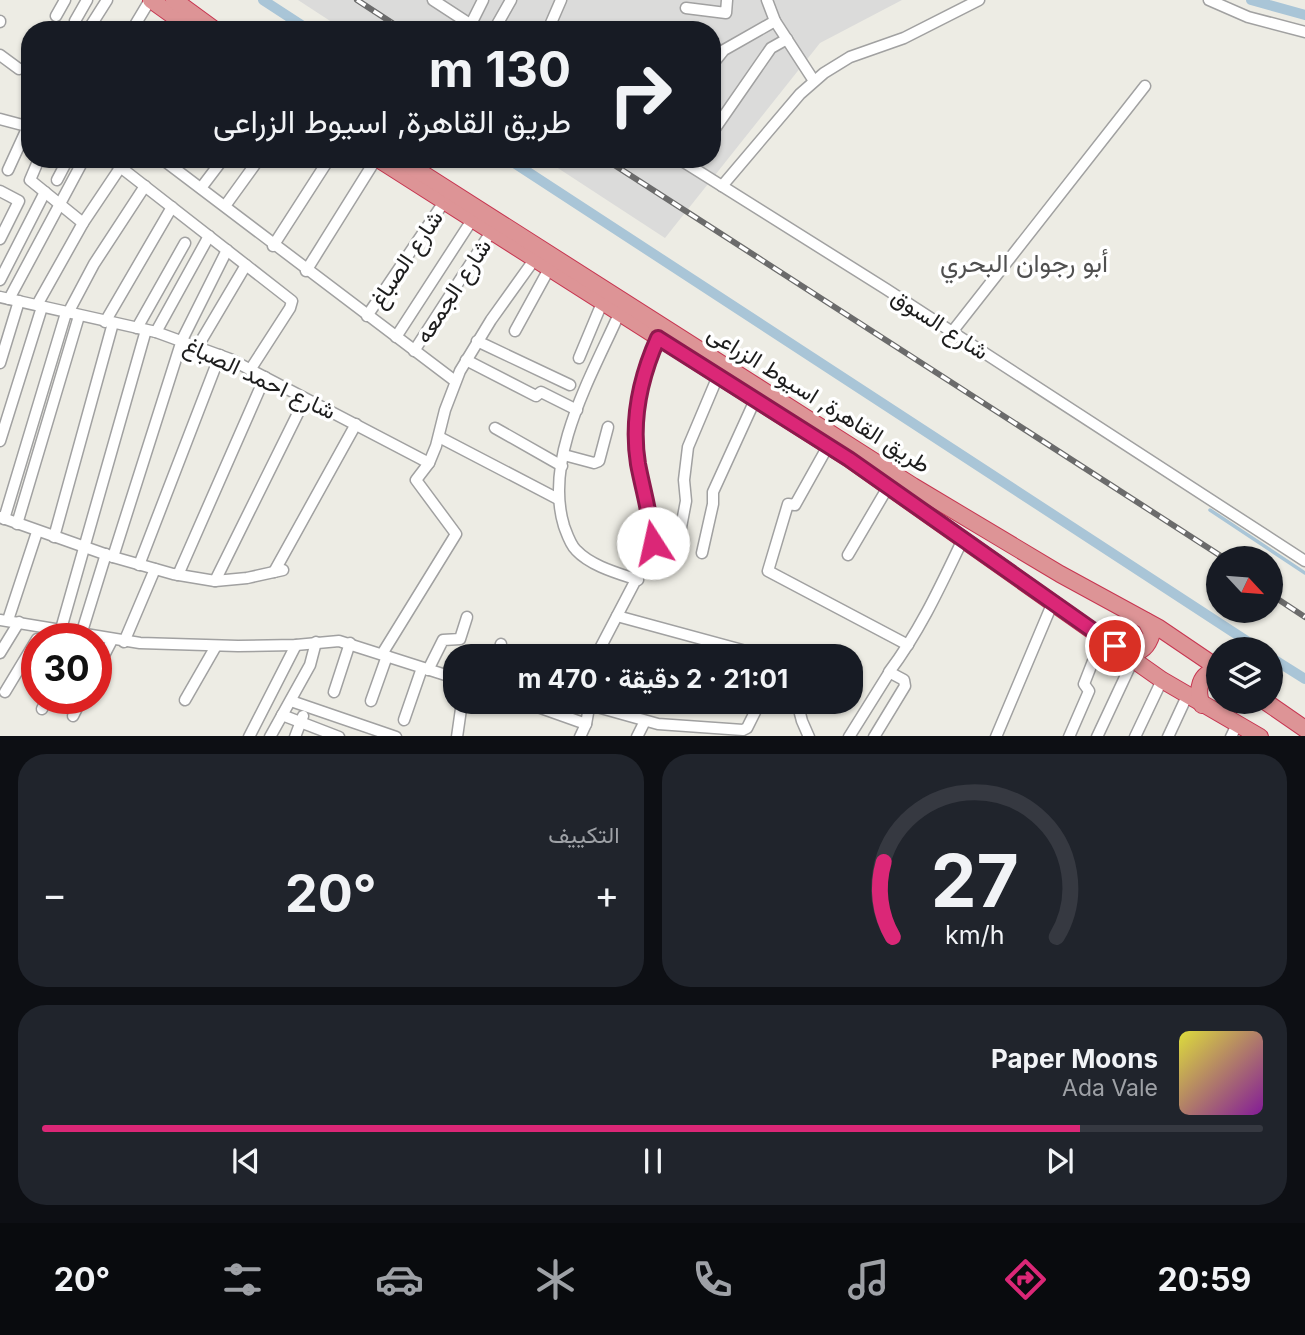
<!DOCTYPE html>
<html lang="ar">
<meta charset="utf-8">
<style>
body{margin:0;font-family:Inter,Vazirmatn,sans-serif;background:#20242c;color:#f1f3f6;direction:rtl;height:100vh;display:flex;flex-direction:column;font-size:26px;white-space:nowrap}
*{box-sizing:border-box;margin:0}
p{font-size:23px;color:#9ea1a6}
.icon{flex:none;width:38px;height:38px;fill:none;stroke:currentColor;stroke-width:2;stroke-linecap:round;stroke-linejoin:round}
.map{position:relative;height:736px;overflow:hidden;direction:ltr}
.side{display:flex;flex-direction:column;gap:18px;padding:18px;background:#0d0f14;flex:1}
.side>*{flex:none}
.banner{position:absolute;left:21px;top:21px;width:700px;height:147px;border-radius:28px;box-shadow:0 2px 5px #0004;direction:rtl;background:#171b24;color:#f1f3f6;overflow:hidden}
.needle{width:46px;rotate:116deg}
.tools{position:absolute;left:1206px;top:546px;display:grid;gap:14px}
.tools a{display:grid;place-items:center;width:77px;height:77px;border-radius:50%;background:#171b24;box-shadow:0 2px 5px #0004;font-size:35px}
.speed{position:absolute;left:21px;top:623px;display:flex;gap:14px;font-size:35px;font-weight:700;text-align:center}
.speed>*{display:grid;place-content:center;width:91px;height:91px;border-radius:50%;background:#171b24;box-shadow:0 2px 5px #0004;line-height:1}
.speed .limit{border:10px solid #d22;background:#fff;color:#111}
.pin{position:absolute;display:grid;place-items:center;width:60px;height:60px;color:#fff;margin:-30px;border:4px solid #fff;border-radius:50%;box-shadow:0 2px 7px #0007}
.me{position:absolute;width:77px;margin:-38px;rotate:350deg;stroke-linejoin:round;filter:drop-shadow(0 0 5px #0008)}
.turn{display:flex;align-items:center;gap:24px;height:147px;padding:0 35px;font-size:32px}
.turn .icon{width:91px;height:91px;stroke-width:2.5}
.turn b{display:block;font-size:49px;line-height:60px}
.big{font-size:52px;font-weight:700;line-height:1.1}
.side .widget{flex:1;display:flex;flex-direction:column;justify-content:center;gap:10px;min-width:0;padding:0 24px;border-radius:28px;background:#20242c}
.side .dial{align-items:center;gap:0}
.dial svg{height:182px;overflow:visible;fill:none;stroke:#363941;stroke-width:7;stroke-linecap:round;text-anchor:middle}
.dial text{fill:#f1f3f6;stroke:none}
.song{display:flex;align-items:center;gap:21px}
.cover{width:84px;height:84px;border-radius:10px;background:linear-gradient(135deg,hsl(60 70% 55%),hsl(290 70% 35%))}
.played{height:7px;border-radius:4px;background:linear-gradient(90deg,#db2777 85%,#363941 85%)}
.keys{display:flex;justify-content:space-around;direction:ltr}
.heat{display:flex;justify-content:space-between;align-items:center;font-size:38px;direction:ltr}
.side .tiles{flex:1;display:grid;gap:18px;grid-template-columns:1fr 1fr}
.widget:last-child{grid-column:span 2}
.trip{position:absolute;left:443px;top:644px;width:420px;height:70px;border-radius:28px;background:#171b24;box-shadow:0 2px 5px #0004;font-weight:700;line-height:70px;text-align:center;direction:rtl}
.tab-bar{display:flex;height:112px;justify-content:space-around;align-items:center;background:#090b0e;color:#9ea1a6}
.tab-bar .icon{width:49px;height:49px}
.tab-bar .selected{color:#db2777}
.tab-bar b{font-size:32px;color:#f1f3f6}
.map>svg:first-child{display:block}
.residential{fill:#dbdbda}
.lines{fill:none;stroke-linecap:round;stroke-linejoin:round}
.stream{stroke:#a9c5d7;stroke-width:3.5}
.canal{stroke:#a9c5d7;stroke-width:10}
.minor-casing{stroke:#a1a1a1;stroke-width:13}
.highway-casing{stroke:#c73651;stroke-width:18}
.minor{stroke:#fff;stroke-width:10}
.highway{stroke:#dd9496;stroke-width:16}
.rail-casing{stroke:#6b6b6b;stroke-width:6}
.rail{stroke:#fff;stroke-width:3.5;stroke-dasharray:10;stroke-linecap:butt}
.route-casing{stroke:#8e194d;stroke-width:18}
.route{stroke:#db2777;stroke-width:12}
.labels{text-anchor:middle;dominant-baseline:central;stroke-width:7;stroke-linejoin:round;paint-order:stroke}
.street-label{font-size:23px;fill:#1d1d1d;stroke:#fff}
.quarter-label{font-size:26px;fill:#505050;stroke:#fff}
</style>
<div class="map">
<svg width="1305" height="737" viewBox="0 0 1305 737">
<rect width="100%" height="100%" fill="#edece4"/>
<polygon class="residential" points="298,0 902,0 820,43 665,238 544,159 712,159 712,30 344,30"/>
<g class="lines">
<polyline class="stream" points="1210,510 1305,573"/>
<g class="canal">
<polyline points="263,0 309,30"/>
<polyline points="1251,0 1305,15"/>
<polyline points="508,159 1259,649"/>
<polyline points="1270,657 1305,679"/>
</g>
<defs>
<g id="minor">
<polyline points="433,0 479,30"/>
<polyline points="767,0 775,21 814,81"/>
<polyline points="1209,0 1248,17 1305,32"/>
<polyline points="686,8 726,13 727,0"/>
<polyline points="56,16 65,0"/>
<polyline points="0,21 0,22"/>
<polyline points="75,21 87,0"/>
<polyline points="471,24 483,0"/>
<polyline points="88,30 107,0"/>
<polyline points="132,30 150,0"/>
<polyline points="494,30 511,0"/>
<polyline points="548,30 561,0"/>
<polyline points="0,55 19,69"/>
<polyline points="712,65 724,50 775,21"/>
<polyline points="0,119 30,127"/>
<polyline points="712,133 771,48 787,39"/>
<polyline points="39,159 30,180 83,223"/>
<polyline points="110,159 292,301 290,308 250,370"/>
<polyline points="162,159 455,381"/>
<polyline points="679,159 886,289 1305,561"/>
<polyline points="8,170 30,122"/>
<polyline points="57,180 68,159"/>
<polyline points="722,186 800,94 824,73 850,57 904,38 979,0"/>
<polyline points="201,188 223,159"/>
<polyline points="0,191 19,201 0,239"/>
<polyline points="225,206 259,159"/>
<polyline points="273,246 329,159"/>
<polyline points="306,271 376,159"/>
<polyline points="0,280 45,192"/>
<polyline points="0,297 156,332 230,359 429,463"/>
<polyline points="9,299 84,159"/>
<polyline points="37,305 83,223 126,159"/>
<polyline points="68,313 94,264 145,186"/>
<path d="M 619,314 C 592,375 543,458 564,526 C 567,534 570,544 576,550 C 591,566 617,573 638,580"/>
<polyline points="367,316 444,202"/>
<polyline points="105,322 172,207"/>
<polyline points="137,328 185,243"/>
<polyline points="515,331 549,269"/>
<polyline points="156,332 209,236"/>
<polyline points="952,332 1145,86"/>
<polyline points="396,337 472,220"/>
<polyline points="477,341 570,385"/>
<polyline points="198,346 246,265"/>
<polyline points="414,351 491,232"/>
<polyline points="579,358 602,303"/>
<polyline points="466,360 536,396 541,392 577,410"/>
<polyline points="0,363 19,301"/>
<polyline points="495,428 562,466"/>
<polyline points="439,437 558,499"/>
<polyline points="0,441 42,307"/>
<polyline points="828,446 795,505 788,504 768,571 908,645"/>
<polyline points="564,455 594,463 599,461 608,427"/>
<polyline points="0,517 113,557 173,574 215,581 247,578 283,570"/>
<polyline points="4,519 66,313"/>
<polyline points="17,524 79,316"/>
<polyline points="54,537 113,323"/>
<polyline points="678,543 686,501 684,480 688,447 718,376"/>
<polyline points="702,553 713,504 713,492 755,400"/>
<polyline points="848,555 888,487"/>
<polyline points="113,557 182,340 227,250"/>
<polyline points="139,565 220,355"/>
<polyline points="274,572 356,424"/>
<polyline points="178,575 265,377"/>
<polyline points="215,581 305,399"/>
<polyline points="617,616 764,656"/>
<polyline points="0,620 140,643 238,646 296,645 339,641 455,678"/>
<polyline points="8,620 37,532"/>
<polyline points="61,629 146,330"/>
<polyline points="80,638 106,554"/>
<polyline points="124,642 155,569"/>
<polyline points="0,653 19,622"/>
<polyline points="382,654 456,534 416,480 429,463 436,446 445,410 460,371 491,320 534,260"/>
<polyline points="498,656 501,644"/>
<polyline points="596,656 652,549 635,434 641,385 648,361 661,333"/>
<polyline points="428,670 443,640 460,639 467,617"/>
<polyline points="96,671 112,640"/>
<polyline points="5,692 37,639"/>
<polyline points="334,692 350,643"/>
<polyline points="185,700 216,646"/>
<polyline points="291,701 396,737"/>
<polyline points="371,701 387,656"/>
<polyline points="524,702 586,724"/>
<polyline points="797,702 802,721 809,737"/>
<polyline points="590,705 658,724 743,730 747,728 760,702"/>
<polyline points="42,709 48,698"/>
<polyline points="282,715 339,737"/>
<polyline points="73,716 82,698"/>
<polyline points="404,720 422,668"/>
<polyline points="249,737 296,645"/>
<polyline points="270,737 310,665 316,642"/>
<polyline points="295,737 303,716"/>
<polyline points="457,737 462,702"/>
<polyline points="580,737 586,724 590,702"/>
<polyline points="637,737 645,721"/>
<polyline points="849,737 889,673"/>
<path d="M 874,737 L 905,686 L 904,680 L 889,672 C 920,631 941,585 963,539"/>
<polyline points="996,737 1053,602"/>
<polyline points="1069,737 1089,691 1084,684 1102,638"/>
<polyline points="1097,737 1133,660"/>
<polyline points="1135,737 1162,680"/>
<polyline points="1168,737 1187,696"/>
<polyline points="1231,737 1238,722"/>
</g>
<g id="highway">
<polyline points="151,0 193,30"/>
<polyline points="174,0 215,30"/>
<polyline points="378,159 849,459 1162,680 1260,737"/>
<polyline points="400,159 913,486 1060,574 1159,628 1218,668"/>
<path d="M 1128,655 C 1142,652 1148,647 1152,633 L 1146,621"/>
<polyline points="1266,702 1305,729"/>
<path d="M 1202,705 C 1196,691 1199,672 1218,671"/>
</g>
</defs>
<use href="#minor" class="minor-casing"/>
<use href="#highway" class="highway-casing"/>
<use href="#minor" class="minor"/>
<use href="#highway" class="highway"/>
<defs>
<g id="rail">
<polyline points="357,0 403,30"/>
<polyline points="605,159 1224,558"/>
<polyline points="1270,594 1305,617"/>
</g>
</defs>
<use href="#rail" class="rail-casing"/>
<use href="#rail" class="rail"/>
</g>
<g class="lines">
<defs>
<path id="route" d="M 653,543 C 651,517 643,490 638,464 C 631,420 640,378 658,338 L 849,459 L 1115,646"/>
</defs>
<use href="#route" class="route-casing"/>
<use href="#route" class="route"/>
</g>
<g class="labels">
<g class="street-label">
<text transform="translate(406 259) rotate(-56)">شارع الصباغ</text>
<text transform="translate(453 291) rotate(-57)">شارع الجمعه</text>
<text transform="translate(940 324) rotate(33)">شارع السوق</text>
<text transform="translate(260 378) rotate(25)">شارع احمد الصباغ</text>
<text transform="translate(819 399) rotate(32)">طريق القاهرة, اسيوط الزراعى</text>
</g>
<g class="quarter-label">
<text x="1024" y="262">أبو رجوان البحري</text>
</g>
</g>
</svg>
<div class="tools">
<a><svg class="needle" viewBox="-14 -14 28 28"><path d="M0-13l5 13h-10z" fill="#e53935"/><path d="M0 13l5-13h-10z" fill="#9ea1a6"/></svg></a>
<a><svg class="icon" aria-label="layers" viewBox="0 0 24 24"><path d="M12 4l9 5-9 5-9-5zM3 14l9 5 9-5"/></svg></a>
</div>
<div class="speed"><div class="limit">30</div></div>
<div class="pin" style="left:1115px;top:646px;background:#d93025"><svg class="icon" aria-label="arrive" viewBox="0 0 24 24"><path d="M6 21V4h12l-3 4 3 4H6"/></svg></div>
<svg class="me" style="left:653px;top:543px" viewBox="-20 -20 40 40"><circle r="19" fill="#fff"/><path d="M0-13L10 11 0 6-10 11z" fill="#db2777"/></svg>
<div class="trip">21:01 · 2 دقيقة · 470 m</div>
<div class="banner">
<div class="turn"><svg class="icon" aria-label="right" viewBox="0 0 24 24"><path d="M7 20v-9h11M14 6l5 5-5 5"/></svg><div><b>130 m</b>طريق القاهرة, اسيوط الزراعى</div></div>
</div>
</div>
<section class="side">
<div class="tiles">
<div class="widget dial"><svg viewBox="0 0 100 80">
<path d="M14 69A42 42 0 1 1 86 69"/>
<path d="M14 69A42 42 0 0 1 10 36" stroke="#db2777"/>
<text x="50" y="56" font-size="32" font-weight="700">27</text>
<text x="50" y="72" font-size="11">km/h</text>
</svg></div>
<div class="widget"><p>التكييف</p>
<div class="heat"><a>−</a><b class="big">20°</b><a>+</a></div>
</div>
<div class="widget">
<div class="song"><i class="cover"></i><div><b>Paper Moons</b><p>Ada Vale</p></div></div>
<div class="played"></div>
<div class="keys"><svg class="icon" aria-label="previous" viewBox="0 0 24 24"><path d="M18 5L8 12l10 7zM5 5v14"/></svg><svg class="icon" aria-label="pause" viewBox="0 0 24 24"><path d="M8 5v14M16 5v14"/></svg><svg class="icon" aria-label="next" viewBox="0 0 24 24"><path d="M6 5l10 7-10 7zM19 5v14"/></svg></div>
</div>
</div>
</section>
<nav class="tab-bar">
<b>20:59</b>
<svg class="icon selected" aria-label="directions" viewBox="0 0 24 24"><path d="M12 3l9 9-9 9-9-9zM9 14v-3h6M13 9l2 2-2 2"/></svg>
<svg class="icon" aria-label="music" viewBox="0 0 24 24"><path d="M9 18V5l10-2v13"/><circle cx="6" cy="18" r="3"/><circle cx="16" cy="16" r="3"/></svg>
<svg class="icon" aria-label="phone" viewBox="0 0 24 24"><path d="M5 4h4l2 5-3 2q2 4 5 5l2-3 5 2v4C11 20 4 13 5 4z"/></svg>
<svg class="icon" aria-label="climate" viewBox="0 0 24 24"><path d="M12 3v18M4 7l16 10M4 17L20 7"/></svg>
<svg class="icon" aria-label="car" viewBox="0 0 24 24"><path d="M5 17H2v-5l4-1 3-4h7l3 4 3 1v5h-3M9 17h6M6 11h13"/><circle cx="7" cy="17" r="2"/><circle cx="17" cy="17" r="2"/></svg>
<svg class="icon" aria-label="filters" viewBox="0 0 24 24"><path d="M4 7h16M4 17h16"/><circle cx="9" cy="7" r="2"/><circle cx="15" cy="17" r="2"/></svg>
<b>20°</b>
</nav>
